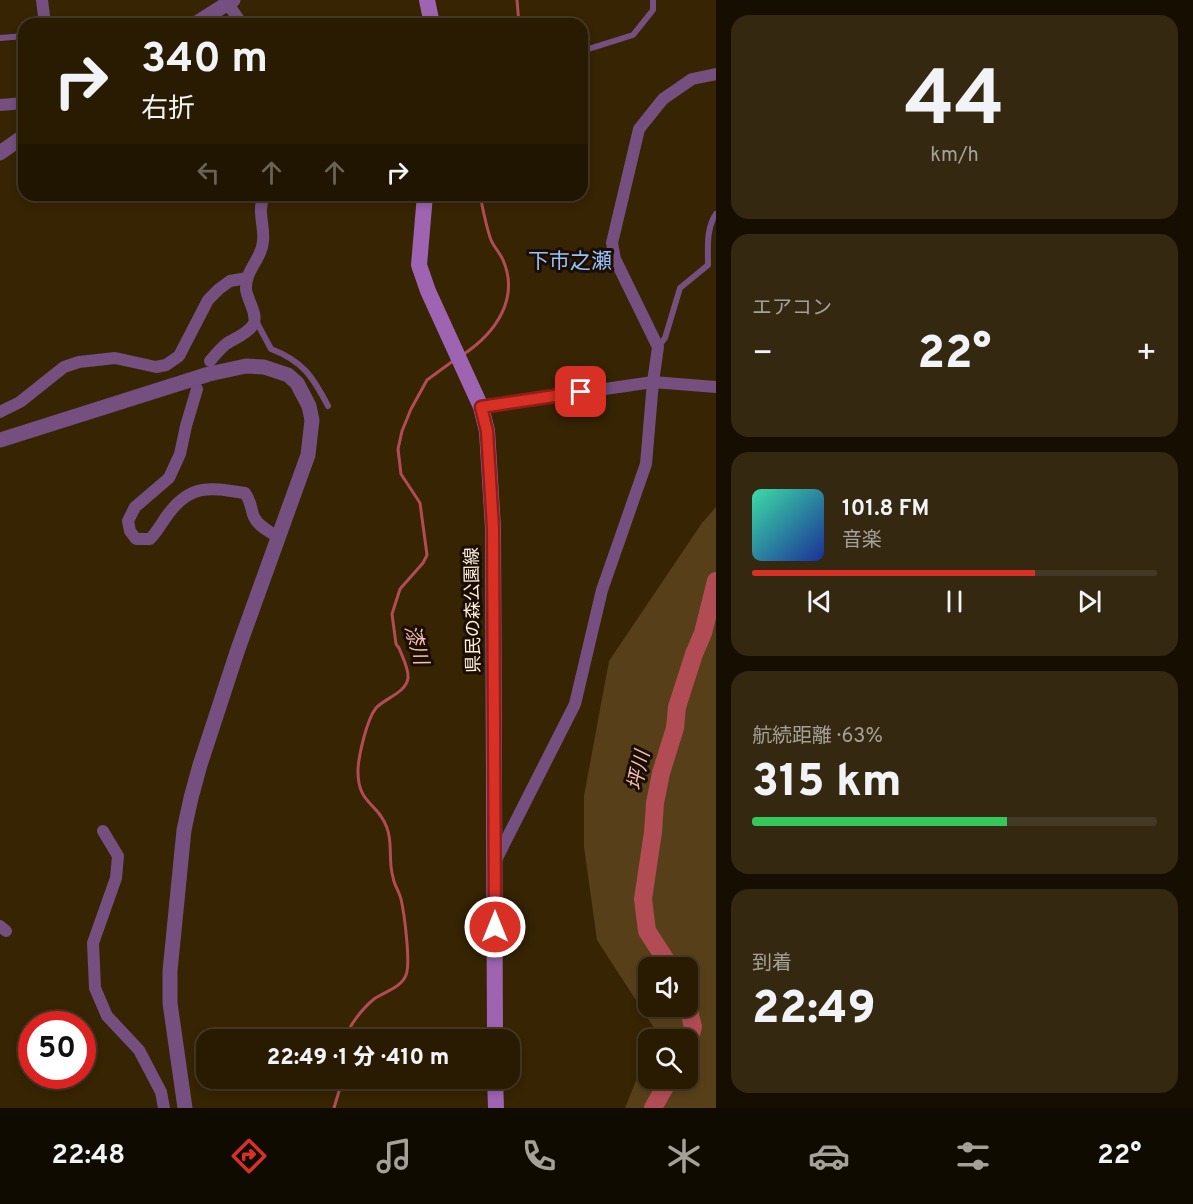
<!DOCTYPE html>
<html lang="ja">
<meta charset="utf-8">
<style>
body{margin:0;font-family:Overpass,"Noto Sans JP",sans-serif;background:#342811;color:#f1f3f6;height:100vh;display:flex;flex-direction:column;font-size:22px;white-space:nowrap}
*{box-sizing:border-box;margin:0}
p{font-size:20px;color:#a5a199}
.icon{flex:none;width:33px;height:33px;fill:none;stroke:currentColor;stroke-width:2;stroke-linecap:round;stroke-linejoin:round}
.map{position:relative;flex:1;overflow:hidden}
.details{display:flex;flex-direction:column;gap:15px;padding:15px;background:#160f01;width:477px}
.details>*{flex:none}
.banner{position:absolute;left:18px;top:18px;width:570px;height:183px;border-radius:18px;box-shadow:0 3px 9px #0003,0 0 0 2px #443924;background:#281b02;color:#f1f3f6;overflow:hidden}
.buttons{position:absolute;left:638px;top:957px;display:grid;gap:12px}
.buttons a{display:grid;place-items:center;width:60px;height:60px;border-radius:12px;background:#281b02;box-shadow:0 3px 9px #0003,0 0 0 2px #443924;font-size:30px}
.speed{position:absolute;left:18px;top:1011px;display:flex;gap:12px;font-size:30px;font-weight:700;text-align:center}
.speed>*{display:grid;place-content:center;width:78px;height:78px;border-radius:50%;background:#281b02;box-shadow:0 3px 9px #0003,0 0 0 2px #443924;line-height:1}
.speed .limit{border:9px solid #d22;background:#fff;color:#111}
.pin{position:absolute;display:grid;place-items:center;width:51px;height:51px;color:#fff;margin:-26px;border-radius:12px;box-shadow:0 3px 9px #0006}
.me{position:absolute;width:66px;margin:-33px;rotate:0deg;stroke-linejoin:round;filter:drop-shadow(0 0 4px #0008)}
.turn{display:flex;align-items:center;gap:21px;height:126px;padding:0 24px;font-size:27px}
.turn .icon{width:78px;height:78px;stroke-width:2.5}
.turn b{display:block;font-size:42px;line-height:51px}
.lanes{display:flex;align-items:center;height:57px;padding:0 24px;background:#0003;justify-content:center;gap:30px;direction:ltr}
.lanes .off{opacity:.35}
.big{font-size:45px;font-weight:800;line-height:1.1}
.details .widget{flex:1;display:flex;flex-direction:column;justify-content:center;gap:9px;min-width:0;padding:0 21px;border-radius:18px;background:#342811}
.details .dial{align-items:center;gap:0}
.dial b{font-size:78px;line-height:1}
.song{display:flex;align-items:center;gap:18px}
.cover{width:72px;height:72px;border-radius:9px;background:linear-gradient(135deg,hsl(160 70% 55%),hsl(230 70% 35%))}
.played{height:6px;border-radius:3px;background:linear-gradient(90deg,#d93025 70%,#443924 70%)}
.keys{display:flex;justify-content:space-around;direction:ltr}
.heat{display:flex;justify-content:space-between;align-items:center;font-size:33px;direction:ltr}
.charge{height:9px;border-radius:4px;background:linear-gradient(90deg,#34c759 63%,#443924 0)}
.trip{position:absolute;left:196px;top:1029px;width:324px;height:60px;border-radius:18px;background:#281b02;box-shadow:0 3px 9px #0003,0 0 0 2px #443924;font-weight:800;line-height:60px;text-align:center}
.menu{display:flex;height:96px;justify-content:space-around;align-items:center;background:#100b01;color:#a5a199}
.menu .icon{width:42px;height:42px}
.menu .current{color:#d93025}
.menu b{font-size:27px;color:#f1f3f6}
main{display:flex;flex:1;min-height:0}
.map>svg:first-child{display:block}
.green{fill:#574019;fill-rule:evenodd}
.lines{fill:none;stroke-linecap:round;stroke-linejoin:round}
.stream{stroke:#b14c54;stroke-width:3}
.river{stroke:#b14c54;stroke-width:18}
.service{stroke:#744f7f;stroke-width:6}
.minor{stroke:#744f7f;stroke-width:12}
.tertiary{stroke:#744f7f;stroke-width:15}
.secondary{stroke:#9e63b1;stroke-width:16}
.route-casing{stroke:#8d1f18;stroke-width:15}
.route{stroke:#d93025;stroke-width:10}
.labels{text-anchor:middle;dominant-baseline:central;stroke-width:6;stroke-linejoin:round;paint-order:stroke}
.street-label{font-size:18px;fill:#fcf0de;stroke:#1b0d00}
.water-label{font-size:20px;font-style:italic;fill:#f3bbbc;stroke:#1b0d00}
.quarter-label{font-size:21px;fill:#96c0fe;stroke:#1b0d00}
</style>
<main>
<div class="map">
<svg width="716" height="1108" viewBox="0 0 716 1108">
<rect width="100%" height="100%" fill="#362403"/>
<path class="green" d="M 716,507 L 716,1108 L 625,1108 L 648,1051 L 648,1078 L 687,1078 L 687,1040 L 652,1039 L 656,1031 L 597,940 L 584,847 L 584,796 L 609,661 L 702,523 ZM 648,968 L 687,968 L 687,1006 L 648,1006 Z"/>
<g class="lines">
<g class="stream">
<polyline points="517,0 519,24"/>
<path d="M 464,354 C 495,333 520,299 503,260 C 500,253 494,247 491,240 C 486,226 483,210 480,195"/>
<path d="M 345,1040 C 348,1026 363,1008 374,999 C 384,992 401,988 406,975 C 411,963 404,912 401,899 C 399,891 394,885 393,877 C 388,862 393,843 387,828 C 378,802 357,805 358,769 C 359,754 367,719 376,708 C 385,698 406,693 408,678 C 409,669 402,656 399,648 L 396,644 L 392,614 L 400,589 L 423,563 L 427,555 L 420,503 L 401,474 L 398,449 L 402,431 L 411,409 L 427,380 L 453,361"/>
<polyline points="334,1108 343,1078"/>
</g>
<g class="river">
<polyline points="671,968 647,931 643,899 653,832 655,803 661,773 675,728 677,707 694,654 703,633 716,581"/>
<polyline points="687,1002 693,1027 687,1049"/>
<polyline points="653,1108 670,1078"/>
</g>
<g class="service">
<polyline points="0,38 24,36"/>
<polyline points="582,51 633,35 653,10 653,0"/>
<path d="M 255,319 L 271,349 C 303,361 313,377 328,406"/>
<path d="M 658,347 L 665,338 L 680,288 L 708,265 C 708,248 706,228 716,214"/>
</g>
<g class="minor">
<polyline points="42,0 45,24"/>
<polyline points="225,0 242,24"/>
<polyline points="0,105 24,103"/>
<path d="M 210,361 C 215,355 220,349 226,344 C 235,338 247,334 253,325 C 259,315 247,300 246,289 C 245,270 262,259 263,241 C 265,226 256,209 265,195"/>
<path d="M 197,389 L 186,426 L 180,454 L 169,478 L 135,507 L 128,521 L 130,531 L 136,539 L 150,539 C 158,531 162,522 169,513 C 192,483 212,488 245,493 C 252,503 250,507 254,517 C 258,526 270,532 278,537"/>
<polyline points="481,407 653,382 716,387"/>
<polyline points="0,412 20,402 64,367 79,362 115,358 156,367 166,365 179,356 208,300 219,289 230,281 247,278"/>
<polyline points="103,831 118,856 116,878 93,943 95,988 107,1016 139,1050 161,1092 164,1108"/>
<polyline points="495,862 575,704 602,590 646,464 653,382 658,347 615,259 612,243 639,129 663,99 692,79 716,74"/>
<polyline points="0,926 6,931"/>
</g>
<g class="tertiary">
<polyline points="195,24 233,0"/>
<polyline points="0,153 24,136"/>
<polyline points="0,440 209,374 246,366 264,367 288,375 297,383 309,406 312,420 308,455 238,649 200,765 191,798 184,830 170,971 170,1003 185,1108"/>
</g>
<g class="secondary">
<polyline points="427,0 432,24"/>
<polyline points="425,195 419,265 428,291 481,407 487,431 493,528 495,1040"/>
<polyline points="495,1078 496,1108"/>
</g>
</g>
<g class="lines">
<defs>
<polyline id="route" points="495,927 493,528 487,431 481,407 581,392"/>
</defs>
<use href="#route" class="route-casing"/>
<use href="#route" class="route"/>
</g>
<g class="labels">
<g class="street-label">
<text transform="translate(474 610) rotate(-91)">県民の森公園線</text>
</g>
<g class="water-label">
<text transform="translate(415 645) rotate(75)">漆川</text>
<text transform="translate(640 771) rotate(-78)">坪川</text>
</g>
<g class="quarter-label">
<text x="570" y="262">下市之瀬</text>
</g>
</g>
</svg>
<div class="buttons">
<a><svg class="icon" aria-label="sound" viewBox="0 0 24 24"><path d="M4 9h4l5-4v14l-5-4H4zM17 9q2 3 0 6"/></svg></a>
<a><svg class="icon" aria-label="search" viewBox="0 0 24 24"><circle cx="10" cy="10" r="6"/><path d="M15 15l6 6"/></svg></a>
</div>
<div class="speed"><div class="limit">50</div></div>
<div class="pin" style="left:581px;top:392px;background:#d93025"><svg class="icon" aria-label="arrive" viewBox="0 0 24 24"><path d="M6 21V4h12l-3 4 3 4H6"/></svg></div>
<svg class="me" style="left:495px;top:927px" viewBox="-20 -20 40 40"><circle r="17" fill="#d93025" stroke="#fff" stroke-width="3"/><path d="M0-11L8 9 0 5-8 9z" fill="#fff"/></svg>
<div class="trip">22:49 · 1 分 · 410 m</div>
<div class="banner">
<div class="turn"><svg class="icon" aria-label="right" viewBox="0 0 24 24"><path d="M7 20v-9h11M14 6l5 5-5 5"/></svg><div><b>340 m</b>右折</div></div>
<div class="lanes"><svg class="icon off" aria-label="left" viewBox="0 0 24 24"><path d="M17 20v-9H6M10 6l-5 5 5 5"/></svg><svg class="icon off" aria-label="ahead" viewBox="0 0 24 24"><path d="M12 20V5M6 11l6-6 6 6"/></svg><svg class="icon off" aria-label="ahead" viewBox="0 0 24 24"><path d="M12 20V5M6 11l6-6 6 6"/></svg><svg class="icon" aria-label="right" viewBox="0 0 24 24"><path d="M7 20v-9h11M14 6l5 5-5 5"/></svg></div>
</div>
</div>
<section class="details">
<div class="widget dial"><b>44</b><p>km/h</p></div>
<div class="widget"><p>エアコン</p>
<div class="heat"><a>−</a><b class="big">22°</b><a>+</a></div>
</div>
<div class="widget">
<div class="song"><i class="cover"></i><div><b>101.8 FM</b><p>音楽</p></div></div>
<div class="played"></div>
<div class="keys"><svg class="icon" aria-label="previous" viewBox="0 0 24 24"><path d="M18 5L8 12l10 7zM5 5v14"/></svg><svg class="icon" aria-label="pause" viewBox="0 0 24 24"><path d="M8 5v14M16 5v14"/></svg><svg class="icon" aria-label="next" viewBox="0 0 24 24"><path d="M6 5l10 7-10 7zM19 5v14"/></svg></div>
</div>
<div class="widget"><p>航続距離 · 63%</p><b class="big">315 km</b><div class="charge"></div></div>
<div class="widget"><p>到着</p><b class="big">22:49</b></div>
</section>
</main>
<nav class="menu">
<b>22:48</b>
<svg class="icon current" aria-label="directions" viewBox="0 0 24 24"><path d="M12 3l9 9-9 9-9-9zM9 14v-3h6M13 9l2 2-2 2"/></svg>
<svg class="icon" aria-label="music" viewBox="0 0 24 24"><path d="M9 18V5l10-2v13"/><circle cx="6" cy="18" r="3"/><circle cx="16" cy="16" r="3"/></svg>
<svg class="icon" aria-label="phone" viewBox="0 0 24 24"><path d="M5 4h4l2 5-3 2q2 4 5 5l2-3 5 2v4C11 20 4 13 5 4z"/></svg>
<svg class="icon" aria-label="climate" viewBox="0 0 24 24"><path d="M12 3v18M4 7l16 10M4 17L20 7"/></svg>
<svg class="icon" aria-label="car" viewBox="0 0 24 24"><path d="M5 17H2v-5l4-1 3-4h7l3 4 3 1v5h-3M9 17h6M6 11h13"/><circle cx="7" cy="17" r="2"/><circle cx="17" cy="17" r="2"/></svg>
<svg class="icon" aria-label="filters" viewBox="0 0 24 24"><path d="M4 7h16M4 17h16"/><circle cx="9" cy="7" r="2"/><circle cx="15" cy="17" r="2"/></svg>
<b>22°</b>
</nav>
